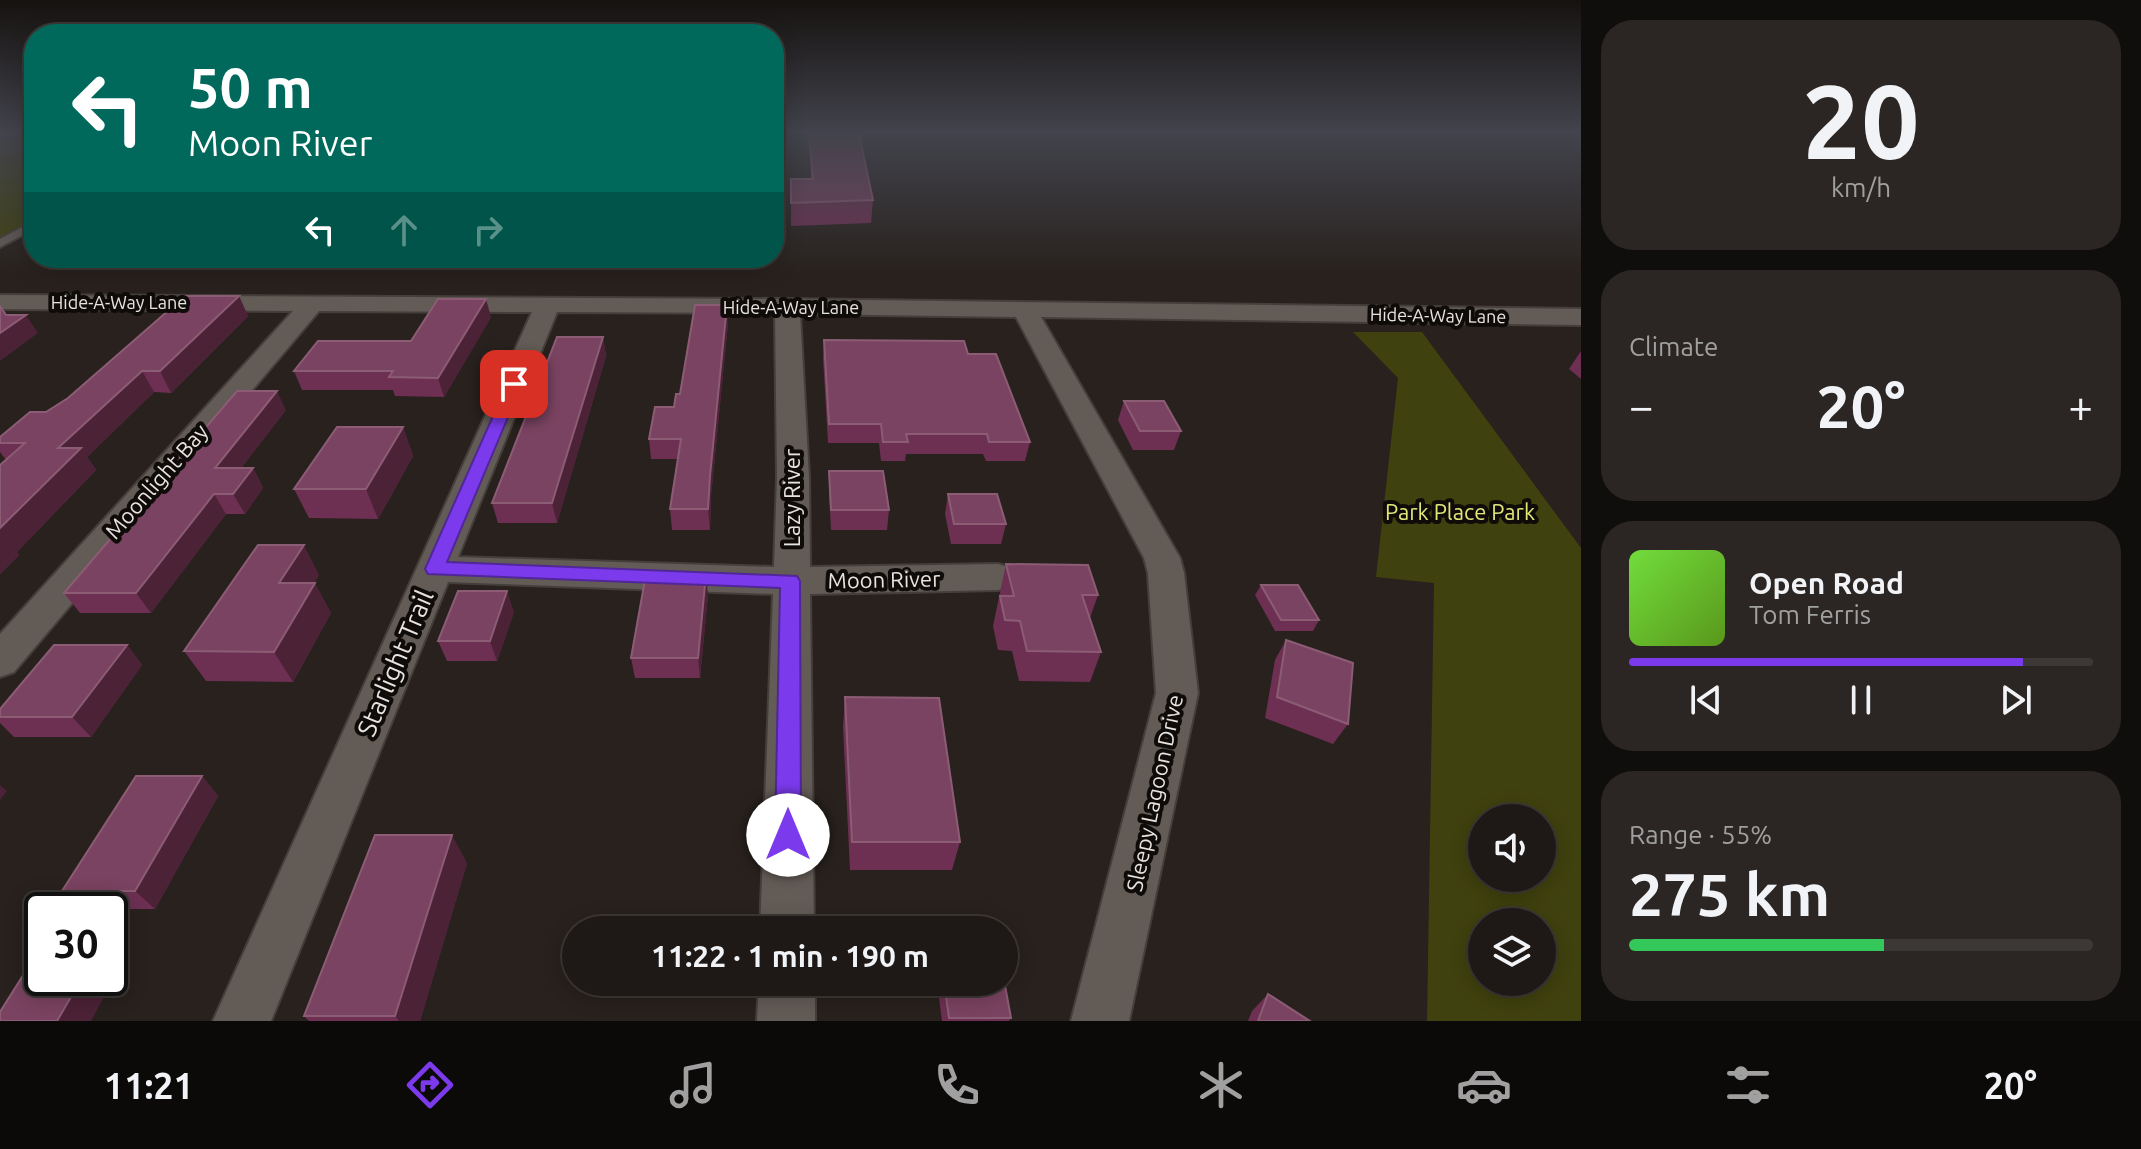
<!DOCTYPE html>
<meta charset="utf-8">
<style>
body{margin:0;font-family:Ubuntu,sans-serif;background:#2b2623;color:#f1f3f6;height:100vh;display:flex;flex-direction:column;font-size:30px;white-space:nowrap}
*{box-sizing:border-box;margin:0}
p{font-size:26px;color:#a1a0a1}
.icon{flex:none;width:44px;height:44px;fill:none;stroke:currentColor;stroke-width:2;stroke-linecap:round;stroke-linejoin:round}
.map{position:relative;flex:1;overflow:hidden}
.drawer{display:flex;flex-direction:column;gap:20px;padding:20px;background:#100e0c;width:560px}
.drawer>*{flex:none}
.hud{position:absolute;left:24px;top:24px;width:760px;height:244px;border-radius:32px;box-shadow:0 4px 20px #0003,0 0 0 2px #3c3835;background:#00695c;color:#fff;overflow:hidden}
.buttons{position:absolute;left:1468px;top:804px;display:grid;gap:16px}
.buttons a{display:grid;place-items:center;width:88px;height:88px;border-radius:50%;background:#1e1916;box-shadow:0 4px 20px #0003,0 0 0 2px #3c3835;font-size:40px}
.speed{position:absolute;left:24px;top:892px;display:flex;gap:16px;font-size:40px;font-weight:700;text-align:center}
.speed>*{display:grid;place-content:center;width:104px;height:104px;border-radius:50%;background:#1e1916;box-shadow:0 4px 20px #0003,0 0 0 2px #3c3835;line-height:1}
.speed .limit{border:4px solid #111;border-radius:12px;background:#fff;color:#111}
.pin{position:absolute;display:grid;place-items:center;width:68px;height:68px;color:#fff;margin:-34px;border-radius:16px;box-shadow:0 4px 12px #0006}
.me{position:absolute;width:88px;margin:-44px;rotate:0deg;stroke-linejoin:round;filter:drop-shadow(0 0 6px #0008)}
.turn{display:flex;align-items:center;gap:28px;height:168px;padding:0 32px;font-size:36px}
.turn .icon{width:104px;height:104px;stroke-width:2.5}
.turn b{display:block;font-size:56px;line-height:68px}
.lanes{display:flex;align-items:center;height:76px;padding:0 32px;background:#0003;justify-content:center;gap:40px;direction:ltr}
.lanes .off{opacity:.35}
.big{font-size:60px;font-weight:700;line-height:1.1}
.drawer .card{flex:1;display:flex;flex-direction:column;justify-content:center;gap:12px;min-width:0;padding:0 28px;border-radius:32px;background:#2b2623}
.drawer .dial{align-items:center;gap:0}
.dial b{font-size:104px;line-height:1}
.song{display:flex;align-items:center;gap:24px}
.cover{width:96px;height:96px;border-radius:12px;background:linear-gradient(135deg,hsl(100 70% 55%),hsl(90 70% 35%))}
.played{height:8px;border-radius:4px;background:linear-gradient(90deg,#7c3aed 85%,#3c3835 85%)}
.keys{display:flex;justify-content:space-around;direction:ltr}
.heat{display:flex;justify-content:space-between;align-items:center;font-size:44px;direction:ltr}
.charge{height:12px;border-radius:6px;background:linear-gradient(90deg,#34c759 55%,#3c3835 0)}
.trip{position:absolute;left:562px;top:916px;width:456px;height:80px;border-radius:40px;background:#1e1916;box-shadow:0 4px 20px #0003,0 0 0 2px #3c3835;font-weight:700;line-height:80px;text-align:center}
.tabs{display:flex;height:128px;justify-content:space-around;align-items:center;background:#0c0a09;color:#a1a0a1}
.tabs .icon{width:56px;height:56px}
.tabs .current{color:#7c3aed}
.tabs b{font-size:36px;color:#f1f3f6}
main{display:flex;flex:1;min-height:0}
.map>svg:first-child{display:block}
.green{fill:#3f410e;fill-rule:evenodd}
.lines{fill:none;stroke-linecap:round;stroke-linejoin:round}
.lane-casing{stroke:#453f3b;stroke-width:4}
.street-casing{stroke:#453f3b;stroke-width:4}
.lane{fill:#635b56;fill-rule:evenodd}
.street{fill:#635b56;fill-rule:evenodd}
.wall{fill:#6d3052}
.shaded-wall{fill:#4c2236}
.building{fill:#7a4361;stroke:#8c5c75;stroke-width:2}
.route{fill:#7c3aed;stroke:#51269a;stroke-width:2}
.labels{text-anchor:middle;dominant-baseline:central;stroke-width:8;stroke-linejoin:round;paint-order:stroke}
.far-street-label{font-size:18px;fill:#e8e3e0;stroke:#0e0b09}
.street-label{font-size:22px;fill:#e8e3e0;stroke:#0e0b09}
.park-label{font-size:22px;fill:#e1e777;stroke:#0e0b09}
.near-street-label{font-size:26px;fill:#e8e3e0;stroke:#0e0b09}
</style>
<main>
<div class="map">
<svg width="1581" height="1021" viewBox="0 0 1581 1021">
<rect width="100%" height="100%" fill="#28211d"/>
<g class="green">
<polygon points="0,133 34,133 34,226 0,246"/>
<path d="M 1353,332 L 1422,332 L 1581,548 L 1581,1021 L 1427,1021 L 1434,583 L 1376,577 L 1398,378 ZM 1482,818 L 1542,818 L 1542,878 L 1482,878 ZM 1482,922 L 1542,922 L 1542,982 L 1482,982 Z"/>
</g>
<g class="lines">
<defs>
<polygon id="lane" points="34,221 34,229 0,247 0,239"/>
<g id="street">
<path d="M 0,295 L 787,299 L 1581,309 L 1581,325 L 1041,317 L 1180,558 L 1184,573 L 1198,693 L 1129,1021 L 1071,1021 L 1156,693 L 1148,573 L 1144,558 L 1016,317 L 800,314 L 809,477 L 810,567 L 998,564 L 1011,568 L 1017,577 L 1011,586 L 998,590 L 810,594 L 814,930 L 760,930 L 773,594 L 448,582 L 271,1021 L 213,1021 L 532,312 L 319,311 L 14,672 L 0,677 L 0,634 L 293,311 L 0,309 ZM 557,312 L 775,313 L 777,477 L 774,567 L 458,557 Z"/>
<polygon points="759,982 815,982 815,1021 757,1021"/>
</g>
</defs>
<use href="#lane" class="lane-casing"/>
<use href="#street" class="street-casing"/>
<use href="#lane" class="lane"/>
<use href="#street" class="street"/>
</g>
<g class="wall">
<polygon points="809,134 873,200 871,223 791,226 791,179 811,179"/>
<polygon points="239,296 248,316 171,393 154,392 87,457 96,470 17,552 19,555 0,574 0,465 6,460 0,452 0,437 46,412"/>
<polygon points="491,317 444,397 395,396 393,390 302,390 294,371 411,341"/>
<polygon points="728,323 711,496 710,530 672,530 670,509 678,459 651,459 649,439 674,407 680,394"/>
<polygon points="603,337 606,356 557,523 498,523 492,503"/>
<polygon points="824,340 968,354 1030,442 1025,461 986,461 983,454 906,454 905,461 881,461 879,443 828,443 823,358"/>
<polygon points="1581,351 1581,379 1569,369"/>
<polygon points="1124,401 1181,431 1174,450 1133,450 1118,420"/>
<polygon points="286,410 241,468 253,468 263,488 245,514 226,514 151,613 80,613 64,593"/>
<polygon points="403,427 413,456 378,519 309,518 294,489"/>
<polygon points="829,471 889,510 887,530 831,530 829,491"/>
<polygon points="948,494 1006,524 1001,544 951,544 945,514"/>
<polygon points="1006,564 1098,595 1090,618 1101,652 1090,682 1019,681 1012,651 998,650 993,626"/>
<polygon points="319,575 314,583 331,613 293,682 206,681 184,651"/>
<polygon points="1261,585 1319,620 1313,631 1275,631 1255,595"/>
<polygon points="708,595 700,678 635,678 631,658"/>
<polygon points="514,612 497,661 447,661 438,641"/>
<polygon points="1286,640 1348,724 1333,744 1265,718 1275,660"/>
<polygon points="127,645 142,665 91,737 14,737 0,723 0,709"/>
<polygon points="845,697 960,842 952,870 850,870 843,727"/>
<polygon points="202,776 218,796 155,909 85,909 62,891"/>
<polygon points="467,863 420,1021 309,1021 304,1016"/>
<polygon points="937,982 1004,982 1011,1018 1009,1021 942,1021"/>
<polygon points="1268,994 1310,1021 1248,1021 1252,1011"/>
</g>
<g class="shaded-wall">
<polygon points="239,296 248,316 171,393 160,371"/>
<polygon points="486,299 491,317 444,397 438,378"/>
<polygon points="727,305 728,323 711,496 710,530 708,509 710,476"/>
<polygon points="26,315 38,333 0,361 0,333"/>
<polygon points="603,337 606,356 557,523 552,503"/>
<polygon points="142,371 154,392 87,457 96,470 17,552 19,555 0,574 0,528 58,448"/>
<polygon points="277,391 286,410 226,488 215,468"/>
<polygon points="403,427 413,456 378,519 366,489"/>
<polygon points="253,468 263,488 245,514 233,494"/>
<polygon points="214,494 226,514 151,613 136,593"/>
<polygon points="304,545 319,575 296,613 279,583"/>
<polygon points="706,574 708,595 700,678 698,658"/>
<polygon points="315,583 331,613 293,682 274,652"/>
<polygon points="507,591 514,612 497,661 490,641"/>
<polygon points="127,645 142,665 91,737 72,717"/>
<polygon points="202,776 218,796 155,909 135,891"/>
<polygon points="0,785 7,791 0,800"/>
<polygon points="452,835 467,863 420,1021 399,1021 395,1016"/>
<polygon points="82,978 99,978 110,986 91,1021 57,1021"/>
</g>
<g class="building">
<polygon points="809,134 859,134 873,200 791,203 791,179 813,179"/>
<polygon points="185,296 239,296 160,371 142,371 58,448 81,448 0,528 0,465 25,443 0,443 0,437 30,412 46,412 68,398"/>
<polygon points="438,299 486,299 438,378 389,377 393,371 294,371 318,341 411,341"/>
<polygon points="695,305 727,305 710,476 708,509 670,509 681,439 649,439 655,407 674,407 676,394 680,394"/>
<polygon points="0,306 6,315 26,315 0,333"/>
<polygon points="557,337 603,337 552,503 492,503"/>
<polygon points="824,340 964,341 968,354 996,354 1030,442 989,442 987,434 906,434 908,442 883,442 881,424 829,424"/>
<polygon points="237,391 277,391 215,468 253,468 233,494 214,494 136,593 64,593"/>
<polygon points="1124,401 1164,401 1181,431 1140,431"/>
<polygon points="337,427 403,427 366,489 294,489"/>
<polygon points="829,471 883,471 889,510 831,510"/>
<polygon points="948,494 997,494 1006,524 954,524"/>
<polygon points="258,545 304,545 279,583 315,583 274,652 184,651"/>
<polygon points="1006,564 1088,565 1098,595 1082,595 1101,652 1027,651 1020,621 1005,620 1000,596 1014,596"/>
<polygon points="646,574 706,574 698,658 631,658"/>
<polygon points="1261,585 1298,585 1319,620 1281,620"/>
<polygon points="458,591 507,591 490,641 438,641"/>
<polygon points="1286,640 1353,663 1348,724 1277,697"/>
<polygon points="54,645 127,645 72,717 0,717 0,709"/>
<polygon points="845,697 939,698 960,842 852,842"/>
<polygon points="136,776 202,776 135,891 62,891"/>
<polygon points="375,835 452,835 395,1016 304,1016"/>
<polygon points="27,969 42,969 42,978 82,978 57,1021 0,1021 0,1012"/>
<polygon points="1004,980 1011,1018 949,1018 944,982 1004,982"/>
<polygon points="1268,994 1310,1021 1258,1021"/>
</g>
<linearGradient id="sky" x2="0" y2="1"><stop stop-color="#161210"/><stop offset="0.48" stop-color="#42434c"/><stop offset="1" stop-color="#42434c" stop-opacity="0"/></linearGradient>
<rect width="1581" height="276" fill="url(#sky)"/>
<polygon class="route" points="509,380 522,384 447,562 797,576 800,581 801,835 797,843 788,847 779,843 775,835 780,588 428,574 425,569"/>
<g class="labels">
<g class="far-street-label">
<text x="119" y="302">Hide-A-Way Lane</text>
<text x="791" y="307">Hide-A-Way Lane</text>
<text transform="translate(1438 315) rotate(1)">Hide-A-Way Lane</text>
</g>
<g class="street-label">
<text transform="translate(156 481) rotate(-49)">Moonlight Bay</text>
<text transform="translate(791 498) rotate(-90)">Lazy River</text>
<text transform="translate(884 579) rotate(-1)">Moon River</text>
<text transform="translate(1154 793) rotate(-78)">Sleepy Lagoon Drive</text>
</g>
<g class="park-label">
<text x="1460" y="511">Park Place Park</text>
</g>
<g class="near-street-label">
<text transform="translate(395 663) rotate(-67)">Starlight Trail</text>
</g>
</g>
</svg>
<div class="buttons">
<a><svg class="icon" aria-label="sound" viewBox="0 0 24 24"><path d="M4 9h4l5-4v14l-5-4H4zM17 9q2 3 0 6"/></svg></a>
<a><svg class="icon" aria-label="layers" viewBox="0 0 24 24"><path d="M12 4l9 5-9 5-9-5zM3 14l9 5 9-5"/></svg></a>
</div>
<div class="speed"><div class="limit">30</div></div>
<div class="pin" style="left:514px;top:384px;background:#d93025"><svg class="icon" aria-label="arrive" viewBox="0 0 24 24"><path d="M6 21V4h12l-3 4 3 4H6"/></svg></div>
<svg class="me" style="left:788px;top:835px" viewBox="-20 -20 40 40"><circle r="19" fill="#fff"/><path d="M0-13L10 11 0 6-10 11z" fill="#7c3aed"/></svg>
<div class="trip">11:22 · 1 min · 190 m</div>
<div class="hud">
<div class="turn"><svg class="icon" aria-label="left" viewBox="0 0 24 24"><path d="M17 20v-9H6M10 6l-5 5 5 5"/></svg><div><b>50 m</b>Moon River</div></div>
<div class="lanes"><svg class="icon" aria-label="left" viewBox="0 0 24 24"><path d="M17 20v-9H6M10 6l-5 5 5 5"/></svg><svg class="icon off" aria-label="ahead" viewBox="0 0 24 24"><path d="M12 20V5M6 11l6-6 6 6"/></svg><svg class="icon off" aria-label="right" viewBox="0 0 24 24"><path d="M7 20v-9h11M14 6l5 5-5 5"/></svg></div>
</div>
</div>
<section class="drawer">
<div class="card dial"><b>20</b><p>km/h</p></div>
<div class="card"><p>Climate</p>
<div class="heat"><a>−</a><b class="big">20°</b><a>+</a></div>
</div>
<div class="card">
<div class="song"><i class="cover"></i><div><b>Open Road</b><p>Tom Ferris</p></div></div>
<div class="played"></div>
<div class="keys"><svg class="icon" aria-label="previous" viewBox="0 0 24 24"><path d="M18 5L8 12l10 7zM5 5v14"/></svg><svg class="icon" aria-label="pause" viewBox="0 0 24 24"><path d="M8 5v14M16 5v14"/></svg><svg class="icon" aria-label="next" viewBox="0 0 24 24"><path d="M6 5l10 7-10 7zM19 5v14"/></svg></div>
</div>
<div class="card"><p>Range · 55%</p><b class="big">275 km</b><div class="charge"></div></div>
</section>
</main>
<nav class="tabs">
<b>11:21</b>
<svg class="icon current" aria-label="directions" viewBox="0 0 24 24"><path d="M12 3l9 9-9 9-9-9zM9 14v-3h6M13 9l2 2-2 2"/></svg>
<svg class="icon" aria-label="music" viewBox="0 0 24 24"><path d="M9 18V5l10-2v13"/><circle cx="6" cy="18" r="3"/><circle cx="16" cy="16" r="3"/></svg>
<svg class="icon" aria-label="phone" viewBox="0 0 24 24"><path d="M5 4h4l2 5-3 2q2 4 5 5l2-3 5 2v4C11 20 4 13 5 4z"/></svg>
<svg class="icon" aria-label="climate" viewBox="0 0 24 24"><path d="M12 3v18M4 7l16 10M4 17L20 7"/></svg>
<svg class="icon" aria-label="car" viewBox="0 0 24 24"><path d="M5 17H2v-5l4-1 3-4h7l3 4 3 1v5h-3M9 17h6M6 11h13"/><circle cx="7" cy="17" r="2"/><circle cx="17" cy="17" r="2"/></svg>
<svg class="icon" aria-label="filters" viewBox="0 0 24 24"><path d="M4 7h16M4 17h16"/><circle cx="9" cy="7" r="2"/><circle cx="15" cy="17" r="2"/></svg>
<b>20°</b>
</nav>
